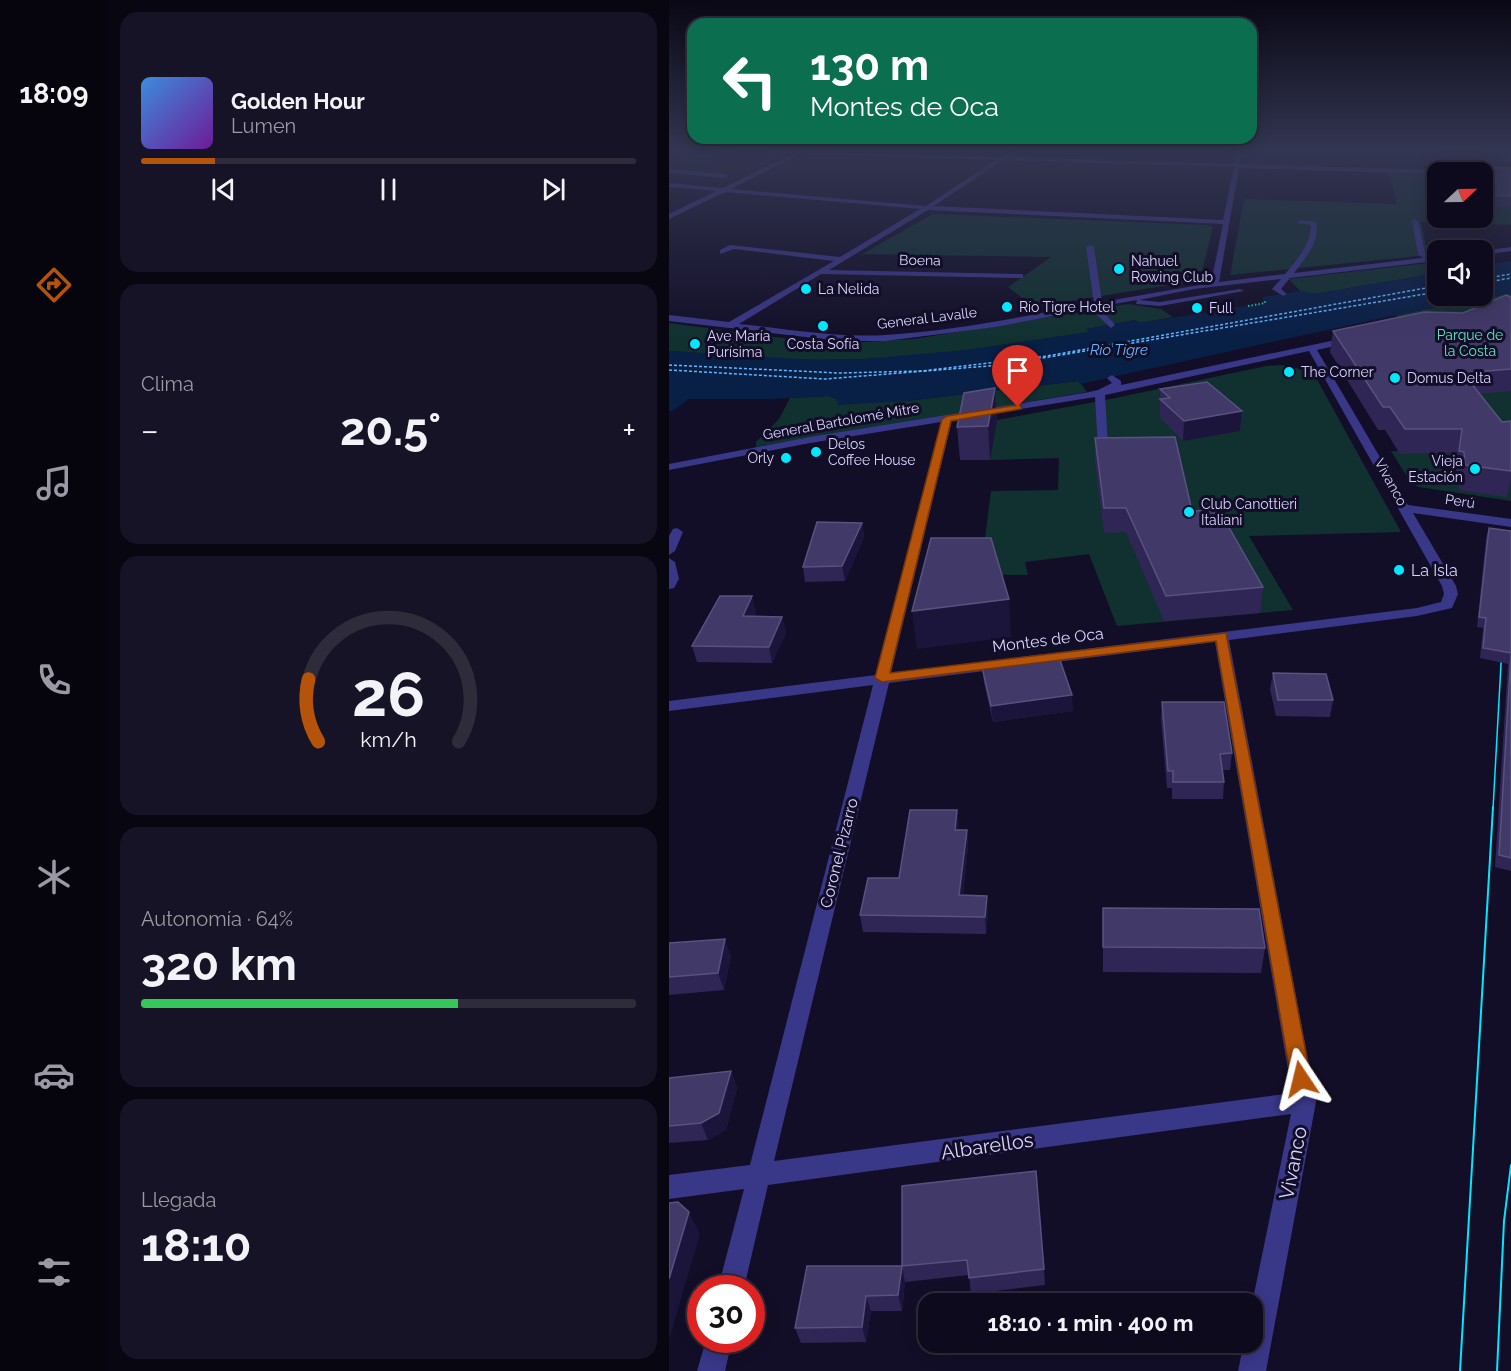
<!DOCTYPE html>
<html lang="es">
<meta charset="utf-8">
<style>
body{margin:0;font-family:Raleway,sans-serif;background:#171326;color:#f1f3f6;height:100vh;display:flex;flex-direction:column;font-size:22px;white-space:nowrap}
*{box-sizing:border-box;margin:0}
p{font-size:20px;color:#9b9aa4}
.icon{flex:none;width:33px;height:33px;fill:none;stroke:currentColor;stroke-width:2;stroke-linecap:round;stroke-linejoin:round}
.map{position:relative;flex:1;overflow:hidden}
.drawer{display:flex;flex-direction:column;gap:12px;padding:12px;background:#080610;width:561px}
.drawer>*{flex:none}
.banner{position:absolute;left:18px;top:18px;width:570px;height:126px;border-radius:18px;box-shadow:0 3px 15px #0003,0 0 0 2px #2e2b3b;background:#0b6e4f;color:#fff;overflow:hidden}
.needle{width:39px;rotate:68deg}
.controls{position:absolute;left:758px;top:162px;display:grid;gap:12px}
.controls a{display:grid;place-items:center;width:66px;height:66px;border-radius:12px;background:#0e0a1d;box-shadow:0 3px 15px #0003,0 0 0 2px #2e2b3b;font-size:30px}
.speed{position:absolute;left:18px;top:1275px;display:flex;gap:12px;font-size:30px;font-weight:700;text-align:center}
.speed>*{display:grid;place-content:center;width:78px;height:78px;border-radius:50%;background:#0e0a1d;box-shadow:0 3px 15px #0003,0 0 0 2px #2e2b3b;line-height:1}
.speed .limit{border:9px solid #d22;background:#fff;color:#111}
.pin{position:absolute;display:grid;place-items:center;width:51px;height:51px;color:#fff;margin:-62px -26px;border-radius:50% 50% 50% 0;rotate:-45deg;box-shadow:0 0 6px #0007}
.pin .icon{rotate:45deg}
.me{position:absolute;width:66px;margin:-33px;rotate:350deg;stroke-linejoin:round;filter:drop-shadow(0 0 4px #0008)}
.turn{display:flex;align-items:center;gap:21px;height:126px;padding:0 24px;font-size:27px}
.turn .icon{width:78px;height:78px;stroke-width:2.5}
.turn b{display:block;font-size:42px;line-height:51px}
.big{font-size:45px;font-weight:700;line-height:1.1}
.drawer .card{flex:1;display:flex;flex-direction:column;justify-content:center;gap:9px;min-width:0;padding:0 21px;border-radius:18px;background:#171326}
.drawer .dial{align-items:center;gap:0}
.dial svg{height:156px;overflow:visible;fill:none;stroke:#2e2b3b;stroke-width:7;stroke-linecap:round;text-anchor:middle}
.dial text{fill:#f1f3f6;stroke:none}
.song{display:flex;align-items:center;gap:18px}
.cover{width:72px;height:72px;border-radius:9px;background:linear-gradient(135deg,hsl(210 70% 55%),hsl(280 70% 35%))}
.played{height:6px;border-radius:3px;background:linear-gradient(90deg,#b45309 15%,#2e2b3b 15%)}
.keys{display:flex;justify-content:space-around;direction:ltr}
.heat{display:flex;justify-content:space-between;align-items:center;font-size:33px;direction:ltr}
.charge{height:9px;border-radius:4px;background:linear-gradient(90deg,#34c759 64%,#2e2b3b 0)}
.trip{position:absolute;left:249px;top:1293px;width:345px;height:60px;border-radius:18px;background:#0e0a1d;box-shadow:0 3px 15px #0003,0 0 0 2px #2e2b3b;font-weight:700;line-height:60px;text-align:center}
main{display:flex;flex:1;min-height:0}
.menu{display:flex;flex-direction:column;width:108px;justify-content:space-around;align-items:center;background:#06040c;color:#9b9aa4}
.menu .icon{width:42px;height:42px}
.menu .on{color:#b45309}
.menu b{font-size:27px;color:#f1f3f6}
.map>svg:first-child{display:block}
.green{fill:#113130}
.water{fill:#081f46}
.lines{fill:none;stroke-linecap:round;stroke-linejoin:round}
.ferry{stroke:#62b8ff;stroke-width:1.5;stroke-dasharray:3 2;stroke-linecap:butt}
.path{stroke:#2abdb3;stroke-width:2;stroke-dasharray:1.5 2;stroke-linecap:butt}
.minor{fill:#393788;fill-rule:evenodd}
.tram-far1{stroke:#00e8ff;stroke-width:1.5}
.tram{stroke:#00e8ff;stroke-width:2}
.wall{fill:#2f2656}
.shaded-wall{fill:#1c153b}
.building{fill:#413968;stroke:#595180;stroke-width:1.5}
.route{fill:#b45309;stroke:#753606;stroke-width:1.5}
.poi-dot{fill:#00e8ff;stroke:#120e27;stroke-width:2}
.labels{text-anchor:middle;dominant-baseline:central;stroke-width:6;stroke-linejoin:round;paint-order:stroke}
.far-street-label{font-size:14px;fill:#d9d4ff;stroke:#120e27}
.far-poi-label{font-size:14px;fill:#d9d4ff;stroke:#120e27;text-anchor:start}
.far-park-label{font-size:14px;fill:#5ae5c1;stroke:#120e27}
.far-water-label{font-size:15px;font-style:italic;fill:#62b8ff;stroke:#120e27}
.poi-label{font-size:16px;fill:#d9d4ff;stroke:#120e27;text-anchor:start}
.street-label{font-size:16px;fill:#d9d4ff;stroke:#120e27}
.near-street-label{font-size:20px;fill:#d9d4ff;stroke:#120e27}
</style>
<main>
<nav class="menu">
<b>18:09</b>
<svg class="icon on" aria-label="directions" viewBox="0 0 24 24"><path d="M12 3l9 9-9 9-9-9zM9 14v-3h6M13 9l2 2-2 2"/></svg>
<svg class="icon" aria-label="music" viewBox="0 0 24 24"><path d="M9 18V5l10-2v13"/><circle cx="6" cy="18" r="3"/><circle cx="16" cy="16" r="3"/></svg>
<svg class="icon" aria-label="phone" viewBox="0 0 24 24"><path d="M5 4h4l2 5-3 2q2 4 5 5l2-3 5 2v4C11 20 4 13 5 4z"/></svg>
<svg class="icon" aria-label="climate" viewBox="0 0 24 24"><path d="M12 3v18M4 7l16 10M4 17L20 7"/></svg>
<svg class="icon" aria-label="car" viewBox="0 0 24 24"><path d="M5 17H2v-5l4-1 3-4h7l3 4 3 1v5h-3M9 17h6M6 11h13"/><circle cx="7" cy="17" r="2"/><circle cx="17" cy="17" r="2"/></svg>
<svg class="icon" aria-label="filters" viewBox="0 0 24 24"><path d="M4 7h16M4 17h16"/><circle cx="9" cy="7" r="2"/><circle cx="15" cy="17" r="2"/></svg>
</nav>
<section class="drawer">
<div class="card">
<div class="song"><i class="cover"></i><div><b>Golden Hour</b><p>Lumen</p></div></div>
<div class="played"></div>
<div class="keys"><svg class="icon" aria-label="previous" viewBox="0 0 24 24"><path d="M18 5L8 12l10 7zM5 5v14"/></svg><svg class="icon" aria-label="pause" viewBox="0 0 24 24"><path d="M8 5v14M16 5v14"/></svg><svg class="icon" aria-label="next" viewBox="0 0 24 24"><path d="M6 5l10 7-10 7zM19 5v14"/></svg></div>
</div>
<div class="card"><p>Clima</p>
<div class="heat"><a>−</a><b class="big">20.5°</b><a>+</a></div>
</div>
<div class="card dial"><svg viewBox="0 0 100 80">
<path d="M14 69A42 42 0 1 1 86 69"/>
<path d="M14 69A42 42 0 0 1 9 37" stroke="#b45309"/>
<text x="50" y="56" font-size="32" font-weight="700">26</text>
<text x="50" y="72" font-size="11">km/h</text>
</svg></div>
<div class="card"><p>Autonomía · 64%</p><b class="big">320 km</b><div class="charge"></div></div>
<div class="card"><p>Llegada</p><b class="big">18:10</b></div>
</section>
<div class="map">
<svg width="842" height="1371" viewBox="0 0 842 1371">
<rect width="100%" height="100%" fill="#120e27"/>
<g class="green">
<polygon points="742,148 842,148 842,156 744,154"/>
<polygon points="720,173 768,175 768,218 813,218 813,176 842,203 842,225 752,222 759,255 561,275 575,199 728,204"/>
<polygon points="264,214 538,225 544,227 531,280 365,307 339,287 382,257 193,254"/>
<polygon points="768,262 768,269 758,270 764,274 645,294 631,291 620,279"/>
<polygon points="842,293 842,501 750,487 742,483 722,451 739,451 741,323 726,315"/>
<path d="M 459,304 L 492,309 L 504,317 L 471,323 L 466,320 L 418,329 L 421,332 C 346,343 271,356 195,359 C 130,362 65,356 0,351 L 0,323 L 161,344 L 245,339 Z"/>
<polygon points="612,365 637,370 645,374 732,532 580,536 624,610 448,626 420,554 356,562 359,575 266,574 316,538 322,491 389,490 390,458 321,460 328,420 442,399 597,366"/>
<polygon points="410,381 418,392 87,447 87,442 110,419 121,398 160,396 167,399 237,401"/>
</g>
<polygon class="water" points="842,261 842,293 727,315 411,384 409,381 237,401 169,405 167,399 160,396 103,399 19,399 4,411 0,411 0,351 147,360 195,359 297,350 420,332 417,329 466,320 471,323 594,303 594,297 632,291 645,294 763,274 757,270 768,269 768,296 813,296 813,265"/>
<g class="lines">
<g class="ferry">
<polyline points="813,279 842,274"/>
<polyline points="813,283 842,278"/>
<polyline points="0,365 170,373 253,371 378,356 768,286"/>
<polyline points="0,370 156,379 332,365 768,292"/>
</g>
<polyline class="path" points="579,306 596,303 596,300"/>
<g class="minor">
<path d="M 0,148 L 332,157 L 345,148 L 352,148 L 339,157 L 565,164 L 568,148 L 574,148 L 571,164 L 769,170 L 772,172 L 768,174 L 570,168 L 550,282 L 616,274 C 628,260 642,244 642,225 L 629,223 L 631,220 L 647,222 C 652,241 636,258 625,273 L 754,258 L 749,254 L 743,221 L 746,219 L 749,221 L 756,253 L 762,257 L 768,257 L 768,265 L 762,266 L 758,262 L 621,278 L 612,289 L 618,294 L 614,296 L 603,289 L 612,279 L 525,289 L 470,300 L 491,302 L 571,289 L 575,291 L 491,306 L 467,304 L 468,300 L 434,306 L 435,312 L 446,325 L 442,328 L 428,315 L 426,308 L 326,327 L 217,341 L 171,341 L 0,321 L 0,315 L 60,322 L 165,261 L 65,249 L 51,254 L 51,250 L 61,245 L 171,257 L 251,209 L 56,192 L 0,219 L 0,214 L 47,191 L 0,187 L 0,183 L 54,188 L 124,154 ZM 131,154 L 327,160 L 257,206 L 62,189 ZM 334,160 L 565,167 L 554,220 L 265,206 ZM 259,210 L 554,224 L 542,283 L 433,302 L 425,247 L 421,245 L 417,247 L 425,303 C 357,316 286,331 216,335 C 168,338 118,329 70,324 L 152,274 L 354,278 L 354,274 L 351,274 L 160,270 Z"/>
<polygon points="0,169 56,174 59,176 56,178 0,173"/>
<polygon points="842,247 842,251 813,255 813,251"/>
<path d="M 681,337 L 684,338 L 684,342 L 648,350 L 739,505 L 842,519 L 842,527 L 744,513 L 787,586 L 789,594 L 783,608 L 748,616 L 560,640 L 647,1102 L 597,1371 L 569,1371 L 575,1342 L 584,1342 L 583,1304 L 622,1114 L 99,1185 L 75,1288 L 49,1288 L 75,1189 L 0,1199 L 0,1175 L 81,1165 L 204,685 L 0,711 L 0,701 L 207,675 L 272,422 L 141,443 L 0,470 L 0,464 L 141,437 L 415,393 L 429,390 L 443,383 L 438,378 L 443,375 L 452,381 L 452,385 ZM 640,351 L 773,586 L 775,594 L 772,602 L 748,608 L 222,673 L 283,420 L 426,397 L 429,449 C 433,454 444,454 448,449 L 439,446 L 436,395 ZM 546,642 L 623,1093 L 105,1161 L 220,683 Z"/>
<polygon points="8,528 14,532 6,551 0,555 0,536 4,529"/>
<polygon points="0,558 6,562 10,579 5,588 0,589"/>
<polygon points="37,1340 63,1340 56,1371 28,1371"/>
</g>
<polyline class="tram-far1" points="824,809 833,646"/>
<g class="tram">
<polyline points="791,1371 824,807"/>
<polyline points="828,1371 835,1221 842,1165"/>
</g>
</g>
<g class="wall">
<polygon points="837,148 842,148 842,163 836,156"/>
<polygon points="764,166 842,168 842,207 813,206 813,172 768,172 768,185 763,176"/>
<polygon points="842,297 842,391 811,394 833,422 842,421 842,479 837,497 790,490 789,477 785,476 788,453 731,454 716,430 709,430 661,352 664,331 794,313"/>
<polygon points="326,388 328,420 321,460 291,460 288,427"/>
<polygon points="491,389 573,411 571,431 514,441 491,418"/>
<polygon points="426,438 523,511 594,587 591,613 495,621 457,532 435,533 426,461"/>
<polygon points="193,523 195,537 176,581 136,582 134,567"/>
<polygon points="820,528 842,531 842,871 826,867 839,664 811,658 814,628 808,627 817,538"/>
<polygon points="87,611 85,616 113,617 117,633 103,663 28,662 23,646"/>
<polygon points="313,667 404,711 324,722 315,683"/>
<polygon points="604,673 664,700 661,717 607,716 601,689"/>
<polygon points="493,702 563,753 561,770 554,770 555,782 554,799 503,799 503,788 498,788 492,719"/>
<polygon points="288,810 289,830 298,830 299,847 294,895 319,913 317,934 194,932 191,915 230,878"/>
<polygon points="434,908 596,948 592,973 434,972"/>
<polygon points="0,943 62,956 55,990 0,995"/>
<polygon points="62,1071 68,1088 57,1130 39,1140 0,1143 0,1078"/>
<polygon points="233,1186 375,1269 376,1285 302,1294 300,1275 236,1282 233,1311 202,1311 197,1342 132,1343 126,1328 233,1266"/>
</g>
<g class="shaded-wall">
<polygon points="326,388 328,420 321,460 319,426"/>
<polygon points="573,411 571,431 514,441 515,421"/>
<polygon points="193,523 195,537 176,581 173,566"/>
<polygon points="83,596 87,611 77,632 74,616"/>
<polygon points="340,599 342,637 248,649 243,611"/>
<polygon points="113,617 117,633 103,663 100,647"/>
<polygon points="403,695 404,711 324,722 322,706"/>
<polygon points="288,810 290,826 288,847 286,830"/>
<polygon points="298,830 299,847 292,912 290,895"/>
<polygon points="318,896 319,913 317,934 316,917"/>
<polygon points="56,939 62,956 55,990 49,973"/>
<polygon points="62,1071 68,1088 57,1130 39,1140 32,1123"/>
<polygon points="20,1212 31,1234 0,1340 0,1279"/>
<polygon points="233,1266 236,1282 233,1311 229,1295"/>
<polygon points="197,1296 202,1311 197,1342 193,1327"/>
</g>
<g class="building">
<polygon points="764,166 842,168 842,196 813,195 813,172 768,172"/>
<polygon points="837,295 842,297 842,369 794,373 833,422 842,421 842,471 796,465 795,452 790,451 793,429 736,429 721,407 714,407 664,331 755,312 794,313"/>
<polygon points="538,382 573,411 515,421 491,399 501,398 491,389"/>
<polygon points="326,388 319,426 288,427 295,393"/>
<polygon points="506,437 523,511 550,510 594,587 497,596 457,508 435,508 426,438"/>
<polygon points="148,522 193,523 173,566 134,567"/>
<polygon points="820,528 842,531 842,653 814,648 817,618 810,617"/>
<polygon points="262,538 322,538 340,599 243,611"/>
<polygon points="51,596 83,596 74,616 113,617 100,647 23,646"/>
<polygon points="842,654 842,858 830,855"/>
<polygon points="390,657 403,695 322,706 313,667"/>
<polygon points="604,673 657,674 664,700 609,700"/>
<polygon points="493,702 555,702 563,753 551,754 555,782 504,782 504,771 499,771"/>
<polygon points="241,810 288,810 286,830 298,830 290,895 318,896 316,917 191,915 199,878 230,878"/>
<polygon points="434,908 590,909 596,948 434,947"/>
<polygon points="56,939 49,973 0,977 0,943"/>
<polygon points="62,1071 50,1113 32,1123 0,1126 0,1078"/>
<polygon points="367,1171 375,1269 300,1278 298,1260 233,1266 233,1186"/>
<polygon points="9,1202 20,1212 0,1279 0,1203"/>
<polygon points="138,1266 233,1266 229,1295 197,1296 193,1327 126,1328"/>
</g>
<linearGradient id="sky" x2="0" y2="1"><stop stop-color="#0a0815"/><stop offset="0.44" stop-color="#333652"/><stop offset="1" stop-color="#333652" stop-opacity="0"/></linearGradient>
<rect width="842" height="340" fill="url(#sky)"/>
<polygon class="route" points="349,405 352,405 352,409 282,421 221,673 557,633 642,1079 639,1085 632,1088 625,1085 622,1079 547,641 213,682 206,678 273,419 278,416"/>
<g class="poi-dot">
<circle cx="450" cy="269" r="6"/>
<circle cx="137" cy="289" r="6"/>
<circle cx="338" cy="307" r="6"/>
<circle cx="528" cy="308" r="6"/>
<circle cx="154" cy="326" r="6"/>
<circle cx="26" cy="344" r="6"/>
<circle cx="620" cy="372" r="6"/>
<circle cx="726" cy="378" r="6"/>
<circle cx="147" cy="452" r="6"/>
<circle cx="117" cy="458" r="6"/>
<circle cx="806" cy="469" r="6"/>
<circle cx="520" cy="512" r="6"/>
<circle cx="730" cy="570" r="6"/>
</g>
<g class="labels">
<g class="far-street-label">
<text transform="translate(251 260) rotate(1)">Boena</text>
<text transform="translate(258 318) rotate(-7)">General Lavalle</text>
<text transform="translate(172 421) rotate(-10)">General Bartolomé Mitre</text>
<text transform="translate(722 482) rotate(61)">Vivanco</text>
<text transform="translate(791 501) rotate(8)">Perú</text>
</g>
<g class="far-poi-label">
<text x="462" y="261">Nahuel<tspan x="462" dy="16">Rowing Club</tspan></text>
<text x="149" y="289">La Nelida</text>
<text x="350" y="307">Río Tigre Hotel</text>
<text x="540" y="308">Full</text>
<text x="38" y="336">Ave María<tspan x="38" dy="16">Purísima</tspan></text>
<text x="154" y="344" text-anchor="middle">Costa Sofía</text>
<text x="632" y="372">The Corner</text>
<text x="738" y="378">Domus Delta</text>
<text x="159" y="444">Delos<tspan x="159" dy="16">Coffee House</tspan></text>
<text x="105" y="458" text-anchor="end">Orly</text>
<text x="794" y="461" text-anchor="end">Vieja<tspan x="794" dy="16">Estación</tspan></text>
<text x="532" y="504">Club Canottieri<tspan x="532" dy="16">Italiani</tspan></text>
</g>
<g class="far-park-label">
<text x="801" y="335">Parque de<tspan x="801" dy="16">la Costa</tspan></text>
</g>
<g class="far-water-label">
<text x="450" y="350">Río Tigre</text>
</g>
<g class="poi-label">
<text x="742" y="570">La Isla</text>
</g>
<g class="street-label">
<text transform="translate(379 640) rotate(-7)">Montes de Oca</text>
<text transform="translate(170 853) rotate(-76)">Coronel Pizarro</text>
</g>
<g class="near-street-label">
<text transform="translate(318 1146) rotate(-8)">Albarellos</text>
<text transform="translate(624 1163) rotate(-79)">Vivanco</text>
</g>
</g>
</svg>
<div class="controls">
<a><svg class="needle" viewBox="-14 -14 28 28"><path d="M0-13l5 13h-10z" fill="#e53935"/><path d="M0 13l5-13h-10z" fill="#9b9aa4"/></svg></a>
<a><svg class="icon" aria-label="sound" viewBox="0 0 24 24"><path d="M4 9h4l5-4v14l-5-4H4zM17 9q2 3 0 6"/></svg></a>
</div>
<div class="speed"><div class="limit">30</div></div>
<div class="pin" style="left:349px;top:407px;background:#d93025"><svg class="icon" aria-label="arrive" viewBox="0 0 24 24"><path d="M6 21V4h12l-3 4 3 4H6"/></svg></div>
<svg class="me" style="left:632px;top:1079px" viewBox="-20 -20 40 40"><path d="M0-17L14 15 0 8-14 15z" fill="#b45309" stroke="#fff" stroke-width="4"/></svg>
<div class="trip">18:10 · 1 min · 400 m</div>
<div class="banner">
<div class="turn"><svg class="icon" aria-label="left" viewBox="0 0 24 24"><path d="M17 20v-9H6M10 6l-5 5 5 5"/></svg><div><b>130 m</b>Montes de Oca</div></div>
</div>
</div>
</main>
